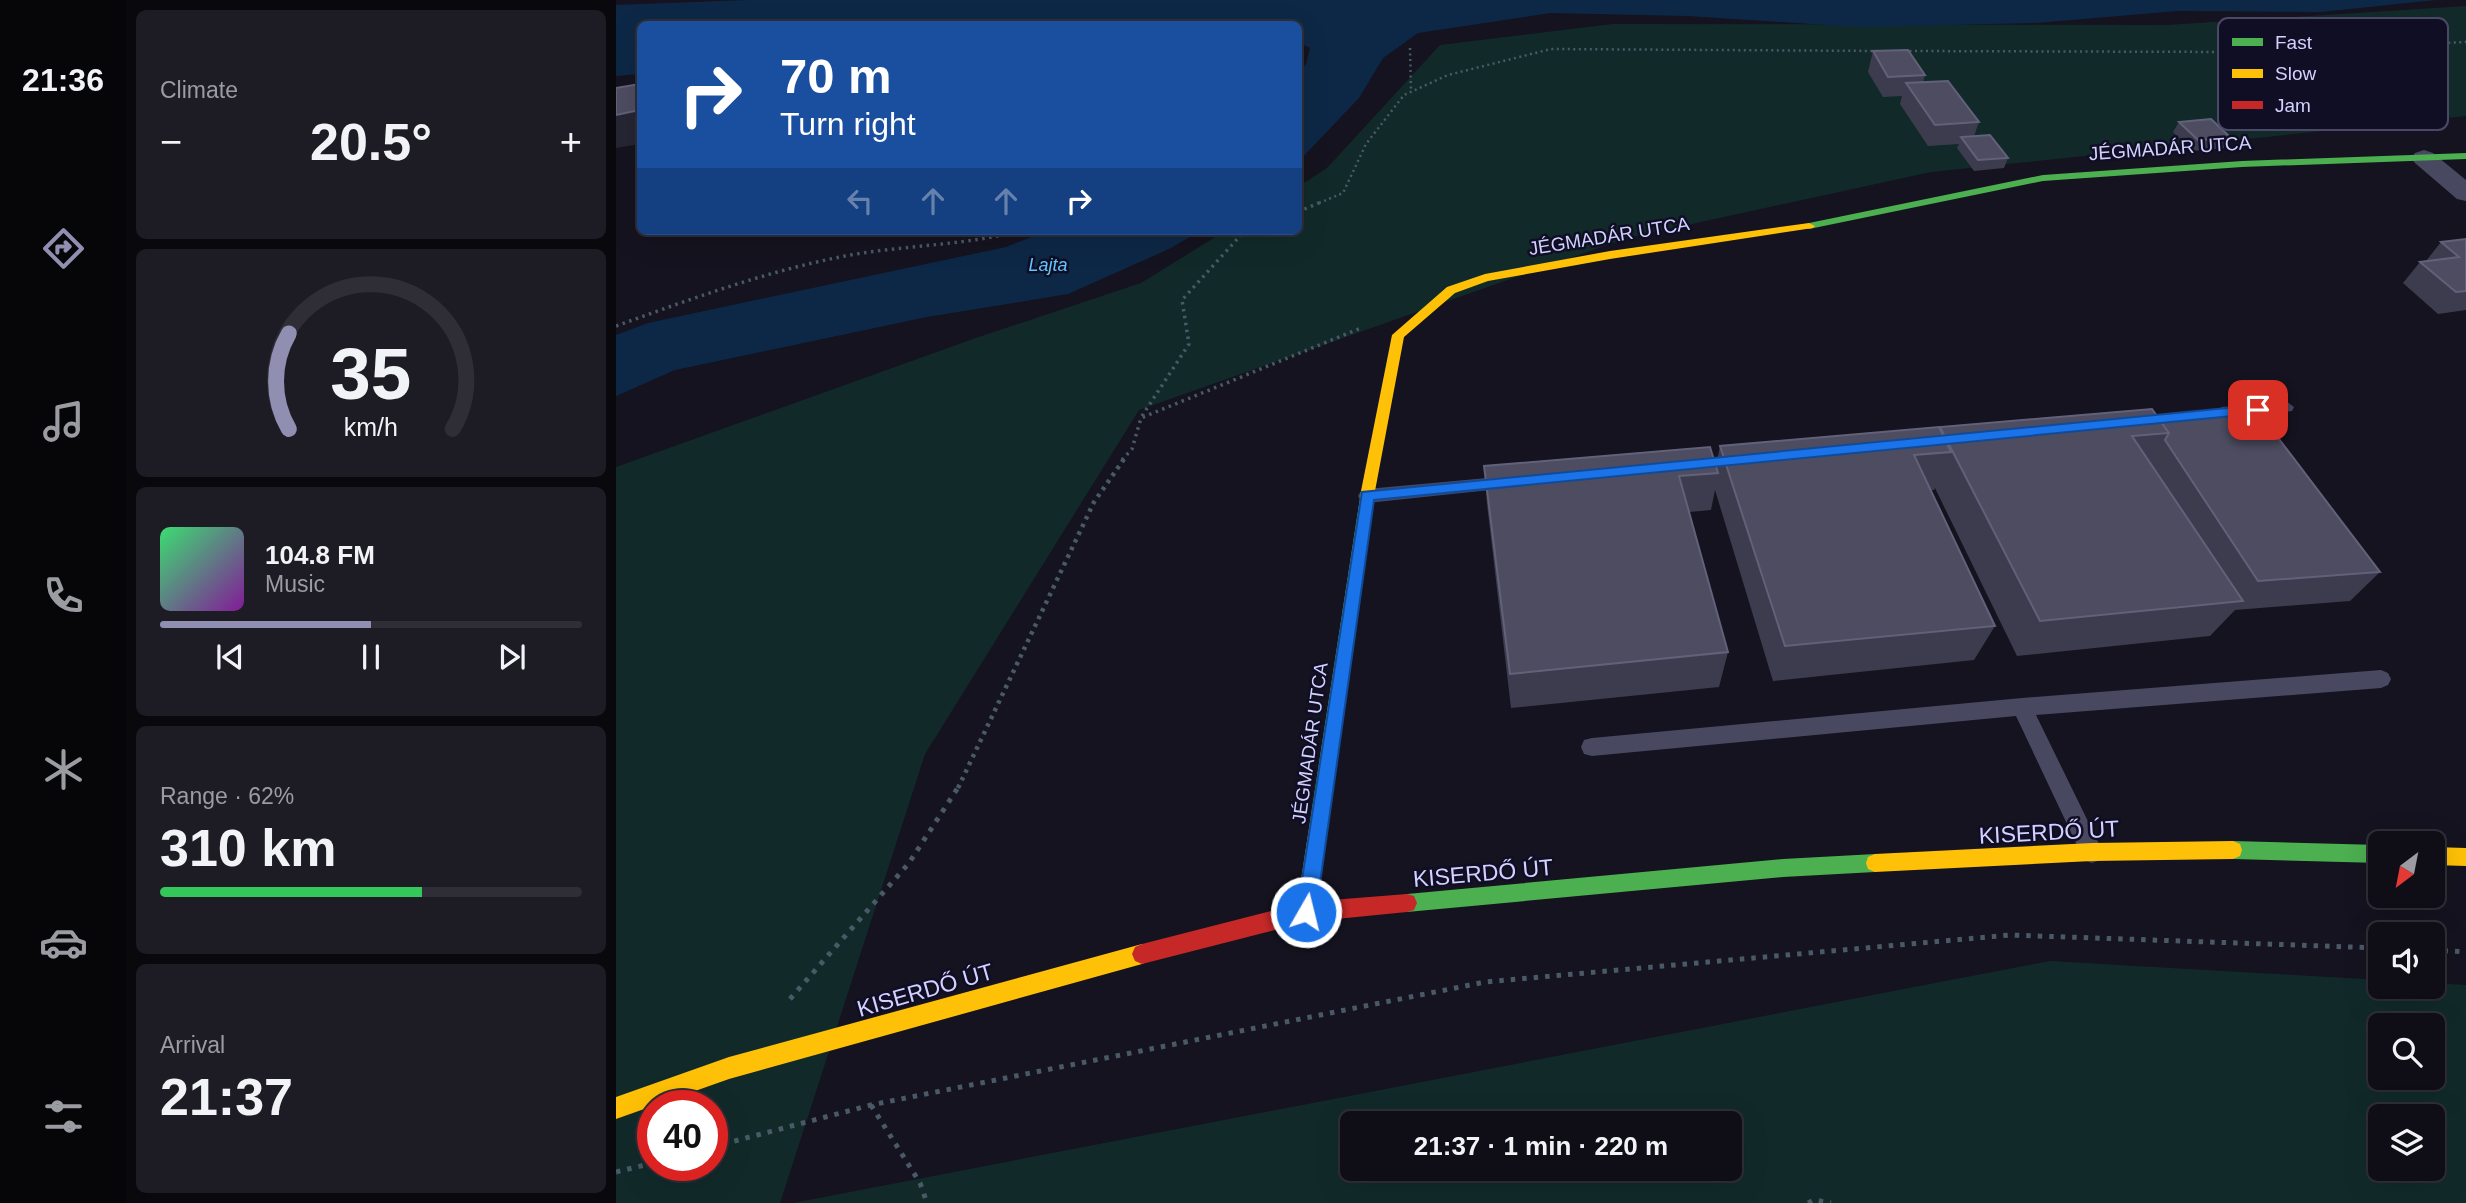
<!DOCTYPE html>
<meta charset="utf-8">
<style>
body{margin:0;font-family:Helvetica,sans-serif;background:#1d1c24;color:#f1f3f6;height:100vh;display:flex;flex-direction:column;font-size:26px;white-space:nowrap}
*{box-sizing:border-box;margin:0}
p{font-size:23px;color:#9b9ca1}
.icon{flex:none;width:38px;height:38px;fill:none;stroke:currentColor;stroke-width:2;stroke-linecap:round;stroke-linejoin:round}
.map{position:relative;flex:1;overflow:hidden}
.side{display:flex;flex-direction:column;gap:10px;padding:10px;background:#08080d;width:490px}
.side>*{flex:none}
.hud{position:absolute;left:21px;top:21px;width:665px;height:214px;border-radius:10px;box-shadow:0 7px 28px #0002,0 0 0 2px #2f2e36;background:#1a4fa0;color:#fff;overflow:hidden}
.needle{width:46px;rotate:212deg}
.tools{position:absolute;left:1752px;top:831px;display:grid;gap:14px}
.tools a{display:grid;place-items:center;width:77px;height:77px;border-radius:10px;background:#0f0e17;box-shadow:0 7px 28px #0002,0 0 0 2px #2f2e36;font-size:35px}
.speed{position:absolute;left:21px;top:1090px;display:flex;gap:14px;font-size:35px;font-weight:700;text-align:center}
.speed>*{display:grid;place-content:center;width:91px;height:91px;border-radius:50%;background:#0f0e17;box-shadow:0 7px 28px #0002,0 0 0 2px #2f2e36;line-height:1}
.speed .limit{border:10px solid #d22;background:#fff;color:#111}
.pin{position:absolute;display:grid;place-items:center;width:60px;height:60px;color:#fff;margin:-30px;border-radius:14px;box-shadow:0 4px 10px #0006}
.me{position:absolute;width:77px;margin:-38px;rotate:8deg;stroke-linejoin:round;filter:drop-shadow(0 0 5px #0008)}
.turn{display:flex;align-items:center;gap:24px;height:147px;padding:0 28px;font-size:32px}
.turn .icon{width:91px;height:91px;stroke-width:2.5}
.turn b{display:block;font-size:49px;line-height:60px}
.lanes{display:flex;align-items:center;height:66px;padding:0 28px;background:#0003;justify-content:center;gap:35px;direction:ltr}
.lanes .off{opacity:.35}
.big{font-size:52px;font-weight:800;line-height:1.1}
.side .widget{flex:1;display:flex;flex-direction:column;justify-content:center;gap:10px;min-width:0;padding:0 24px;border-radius:10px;background:#1d1c24}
.side .dial{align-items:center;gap:0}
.dial svg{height:182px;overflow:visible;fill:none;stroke:#2f2e36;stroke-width:7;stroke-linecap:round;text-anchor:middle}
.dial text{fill:#f1f3f6;stroke:none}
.song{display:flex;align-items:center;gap:21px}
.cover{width:84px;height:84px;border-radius:10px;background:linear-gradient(135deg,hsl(140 70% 55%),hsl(290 70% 35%))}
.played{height:7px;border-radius:4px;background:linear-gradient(90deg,#908eb1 50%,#2f2e36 50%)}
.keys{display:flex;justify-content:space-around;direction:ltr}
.heat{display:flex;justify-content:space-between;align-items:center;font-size:38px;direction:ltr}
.charge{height:10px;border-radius:5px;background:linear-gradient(90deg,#34c759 62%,#2f2e36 0)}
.trip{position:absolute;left:724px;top:1111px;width:402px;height:70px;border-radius:10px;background:#0f0e17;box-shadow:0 7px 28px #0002,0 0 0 2px #2f2e36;font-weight:800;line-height:70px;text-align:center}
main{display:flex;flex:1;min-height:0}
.tabs{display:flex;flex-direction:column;width:126px;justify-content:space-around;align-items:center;background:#060609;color:#9b9ca1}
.tabs .icon{width:49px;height:49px}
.tabs .on{color:#908eb1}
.tabs b{font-size:32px;color:#f1f3f6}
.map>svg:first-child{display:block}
.green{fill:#112a29;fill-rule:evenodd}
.water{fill:#0d2846}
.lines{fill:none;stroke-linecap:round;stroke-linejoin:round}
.path-far3{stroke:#495a66;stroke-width:2.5;stroke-dasharray:2 3.5;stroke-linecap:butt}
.path-far2{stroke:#495a66;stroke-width:3.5;stroke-dasharray:2.5 4.5;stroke-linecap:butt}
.path-far1{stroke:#495a66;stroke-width:4.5;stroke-dasharray:3.5 5;stroke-linecap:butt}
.path{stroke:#495a66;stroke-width:5;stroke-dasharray:4.5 7;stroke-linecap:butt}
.lane{fill:#484960;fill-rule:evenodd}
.street{fill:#484960;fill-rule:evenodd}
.fast{fill:#4caf50;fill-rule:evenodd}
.slow{fill:#ffc107;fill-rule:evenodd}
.jam{fill:#c62828;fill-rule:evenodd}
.wall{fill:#3d3c4e}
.shaded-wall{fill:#262533}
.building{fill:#4d4c61;stroke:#62617a;stroke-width:2}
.route{fill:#1a73e8;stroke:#114b97;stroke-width:2}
.labels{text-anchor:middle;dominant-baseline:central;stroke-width:5;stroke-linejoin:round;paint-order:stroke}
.far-water-label{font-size:18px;font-style:italic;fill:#5fc6ff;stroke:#100e24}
.street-label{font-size:19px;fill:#d2d1ff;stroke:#100e24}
.near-street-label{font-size:23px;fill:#d2d1ff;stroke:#100e24}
.key{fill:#100e24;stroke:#4a4866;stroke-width:2}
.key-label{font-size:19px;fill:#d2d1ff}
</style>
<main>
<nav class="tabs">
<b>21:36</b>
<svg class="icon on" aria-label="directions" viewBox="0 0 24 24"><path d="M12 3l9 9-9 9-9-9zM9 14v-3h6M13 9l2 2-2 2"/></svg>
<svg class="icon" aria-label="music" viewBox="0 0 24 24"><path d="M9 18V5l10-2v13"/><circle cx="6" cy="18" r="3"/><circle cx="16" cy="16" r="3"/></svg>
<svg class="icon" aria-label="phone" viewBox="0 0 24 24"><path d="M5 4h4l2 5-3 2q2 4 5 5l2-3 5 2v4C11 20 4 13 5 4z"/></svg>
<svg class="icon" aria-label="climate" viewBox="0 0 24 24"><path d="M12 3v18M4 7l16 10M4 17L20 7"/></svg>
<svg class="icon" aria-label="car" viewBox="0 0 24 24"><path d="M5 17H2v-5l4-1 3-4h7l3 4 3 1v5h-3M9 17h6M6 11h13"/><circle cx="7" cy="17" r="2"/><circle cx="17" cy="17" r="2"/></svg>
<svg class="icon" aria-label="filters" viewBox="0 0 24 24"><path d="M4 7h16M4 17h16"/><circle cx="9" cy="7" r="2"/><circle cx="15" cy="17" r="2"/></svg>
</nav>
<section class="side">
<div class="widget"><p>Climate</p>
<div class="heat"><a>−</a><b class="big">20.5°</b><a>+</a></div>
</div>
<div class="widget dial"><svg viewBox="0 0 100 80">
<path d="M14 69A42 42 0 1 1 86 69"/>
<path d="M14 69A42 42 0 0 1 14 27" stroke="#908eb1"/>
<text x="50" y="56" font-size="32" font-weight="700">35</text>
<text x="50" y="72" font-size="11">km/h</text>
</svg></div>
<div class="widget">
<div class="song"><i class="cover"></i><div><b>104.8 FM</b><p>Music</p></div></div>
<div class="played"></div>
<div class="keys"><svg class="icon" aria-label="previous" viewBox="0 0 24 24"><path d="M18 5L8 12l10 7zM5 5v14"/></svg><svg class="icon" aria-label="pause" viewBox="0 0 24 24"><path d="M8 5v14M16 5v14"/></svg><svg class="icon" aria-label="next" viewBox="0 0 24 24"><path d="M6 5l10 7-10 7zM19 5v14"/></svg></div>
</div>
<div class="widget"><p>Range · 62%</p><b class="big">310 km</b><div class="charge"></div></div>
<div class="widget"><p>Arrival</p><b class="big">21:37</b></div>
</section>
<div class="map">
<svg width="1850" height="1203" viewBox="0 0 1850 1203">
<rect width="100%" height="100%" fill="#14131f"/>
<g class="green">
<path d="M 1850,6 L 1850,116 L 1315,172 L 1011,238 L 523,410 L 309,754 L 164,1203 L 0,1203 L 0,467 L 357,339 L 525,283 L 609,231 L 682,231 L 683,186 L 711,168 L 824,45 L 997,24 L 1551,25 ZM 37,1106 L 96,1106 L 96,1166 L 37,1166 Z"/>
<path d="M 1434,961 L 1764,980 L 1764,987 L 1816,987 L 1817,983 L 1850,985 L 1850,1203 L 177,1203 ZM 1764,1026 L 1816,1026 L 1816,1078 L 1764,1078 ZM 1764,1116 L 1816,1116 L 1816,1169 L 1764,1169 ZM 737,1124 L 1115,1124 L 1115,1169 L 737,1169 Z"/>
</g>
<g class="water">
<polygon points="133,0 1820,0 1705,12 1562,11 1420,23 1242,27 1072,16 934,13 802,33 767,58 743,98 683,161 683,73 690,64 694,48 683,43 682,24 24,24 24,74 0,76 0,5"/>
<polygon points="431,231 584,231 553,249 452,294 311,317 59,370 0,396 0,335 32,323 390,247"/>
</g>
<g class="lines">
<g class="path-far3">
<polyline points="794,48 795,92"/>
<polyline points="1288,51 1621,52 1850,42"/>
<polyline points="703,203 727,193 750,144 788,95 832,75 935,49 1265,51"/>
</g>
<g class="path-far2">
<polyline points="682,212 707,201"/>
<path d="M 0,326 C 75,299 151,271 229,256 C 287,245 346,246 403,231"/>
<polyline points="526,416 573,344 566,300 624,236 636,231"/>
<polyline points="506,460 516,449 525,418 745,328"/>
</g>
<polyline class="path-far1" points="342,788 478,502 508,459"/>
<g class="path">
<polyline points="1816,950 1850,952"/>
<polyline points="174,999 293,863 343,786"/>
<polyline points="255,1105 304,1183 311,1203"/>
<polyline points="96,1147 255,1105 869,982 1394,935 1764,948"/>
<polyline points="0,1172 37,1163"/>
<polyline points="1192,1203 1198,1200 1215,1203"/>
</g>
<g class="lane">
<polygon points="1670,401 1678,407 1676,411 1606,419 1598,413 1606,407"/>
<polygon points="893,476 899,477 902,482 899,487 893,488 751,503 745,501 742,496 745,491 751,489"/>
<polygon points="1765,670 1772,673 1775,679 1772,685 1765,688 1420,715 1487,852 1484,860 1476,863 1468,860 1400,716 976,756 968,754 965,747 968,740 976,738 1406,698"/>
</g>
<polygon class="street" points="1808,150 1817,153 1850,180 1850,201 1841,199 1799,163 1795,158 1799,153"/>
<g class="fast">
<polygon points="1850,153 1850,159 1626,167 1427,181 1193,229 1187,226 1193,223 1427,175 1626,161"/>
<polygon points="752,486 759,491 700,912 697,919 690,922 683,919 680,912 745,491"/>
<polygon points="1617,841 1764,845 1764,863 1617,859 1610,856 1608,850 1610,844"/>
<polygon points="1259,854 1266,857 1268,863 1266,869 1259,872 1167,877 791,912 784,910 781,903 784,896 791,894 1167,859"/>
</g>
<g class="slow">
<polygon points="1193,223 1199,226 1197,228 994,259 872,281 839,293 788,337 759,491 752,496 747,495 745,491 776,335 831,287 869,274 994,251"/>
<polygon points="1617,841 1624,844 1626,850 1624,856 1617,859 1476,861 1259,872 1252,869 1250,863 1252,857 1259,854 1476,843"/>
<polygon points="1816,847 1850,848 1850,866 1816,865"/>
<polygon points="526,944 533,947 536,954 533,961 526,964 113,1079 0,1119 0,1097 113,1057"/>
</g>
<polygon class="jam" points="791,894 798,896 801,903 798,910 791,912 690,922 526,964 519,961 516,954 519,947 526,944 690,902"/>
</g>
<g class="wall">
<polygon points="1257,51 1309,75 1307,82 1363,122 1358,136 1392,158 1388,168 1358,171 1341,148 1343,144 1312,146 1284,104 1286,96 1267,97 1252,72"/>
<polygon points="1563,122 1615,138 1609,148 1576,151 1557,132"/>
<polygon points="1850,239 1850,310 1822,314 1787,283 1804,262 1810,261 1825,242"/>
<polygon points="1541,416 1764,572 1734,601 1619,610 1594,636 1401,656 1319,488 1318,490 1314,490 1379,626 1358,660 1157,681 1099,490 1095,510 1073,512 1112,652 1103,687 895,708 871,504 868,466 1100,466 1104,446 1324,429 1324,427"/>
</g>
<polygon class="shaded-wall" points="24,110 24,144 0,148 0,115"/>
<g class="building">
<polygon points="1292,50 1309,75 1272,77 1257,51"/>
<polygon points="1332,81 1363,122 1319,125 1290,83"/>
<polygon points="24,84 24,110 0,115 0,88"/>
<polygon points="1595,119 1615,138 1582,140 1563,122"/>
<polygon points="1374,135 1392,158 1362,160 1345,137"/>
<polygon points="1850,239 1850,291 1840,292 1804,262 1843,257 1825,242"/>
<polygon points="1536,409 1553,433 1516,436 1627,601 1424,621 1324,427"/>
<polygon points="1641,410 1764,572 1642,581 1549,440 1553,433 1541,416"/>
<polygon points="1323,427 1335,452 1298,455 1379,626 1169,646 1104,446"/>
<polygon points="1094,447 1102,473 1063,476 1112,652 894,674 868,466"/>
</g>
<polygon class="route" points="1642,405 1647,406 1647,413 758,500 700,912 697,919 690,922 683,919 681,912 746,492"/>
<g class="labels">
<g class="far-water-label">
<text x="432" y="265">Lajta</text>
</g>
<g class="street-label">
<text transform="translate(1554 148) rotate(-4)">JÉGMADÁR UTCA</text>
<text transform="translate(993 236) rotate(-9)">JÉGMADÁR UTCA</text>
<text transform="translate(694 743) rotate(-82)">JÉGMADÁR UTCA</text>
</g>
<g class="near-street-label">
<text transform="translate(1433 832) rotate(-3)">KISERDŐ ÚT</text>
<text transform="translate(867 873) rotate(-5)">KISERDŐ ÚT</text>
<text transform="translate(309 990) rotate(-16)">KISERDŐ ÚT</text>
</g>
</g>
<rect x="1602" y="18" width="230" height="112" rx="10" class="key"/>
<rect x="1616" y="38" width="31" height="8" fill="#4caf50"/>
<rect x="1616" y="69" width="31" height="9" fill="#ffc107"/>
<rect x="1616" y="101" width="31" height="8" fill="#c62828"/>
<g class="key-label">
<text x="1659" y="49">Fast</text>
<text x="1659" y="80">Slow</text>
<text x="1659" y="112">Jam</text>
</g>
</svg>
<div class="tools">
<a><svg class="needle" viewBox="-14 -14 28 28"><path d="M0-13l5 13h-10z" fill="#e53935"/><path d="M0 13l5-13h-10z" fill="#9b9ca1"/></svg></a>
<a><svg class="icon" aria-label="sound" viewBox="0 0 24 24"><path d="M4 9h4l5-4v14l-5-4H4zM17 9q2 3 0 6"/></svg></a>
<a><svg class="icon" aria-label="search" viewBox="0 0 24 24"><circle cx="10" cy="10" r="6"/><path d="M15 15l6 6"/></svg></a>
<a><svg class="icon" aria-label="layers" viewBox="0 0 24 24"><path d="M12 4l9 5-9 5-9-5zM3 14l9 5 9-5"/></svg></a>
</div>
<div class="speed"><div class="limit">40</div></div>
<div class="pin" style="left:1642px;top:410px;background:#d93025"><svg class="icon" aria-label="arrive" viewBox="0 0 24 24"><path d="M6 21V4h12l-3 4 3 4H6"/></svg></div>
<svg class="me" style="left:690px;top:912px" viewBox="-20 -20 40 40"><circle r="17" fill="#1a73e8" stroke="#fff" stroke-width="3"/><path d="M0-11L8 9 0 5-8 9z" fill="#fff"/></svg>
<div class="trip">21:37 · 1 min · 220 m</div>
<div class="hud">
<div class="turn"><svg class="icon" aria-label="right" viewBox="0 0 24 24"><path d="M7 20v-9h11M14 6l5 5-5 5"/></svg><div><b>70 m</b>Turn right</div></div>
<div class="lanes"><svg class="icon off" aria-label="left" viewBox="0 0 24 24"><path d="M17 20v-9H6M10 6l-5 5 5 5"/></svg><svg class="icon off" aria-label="ahead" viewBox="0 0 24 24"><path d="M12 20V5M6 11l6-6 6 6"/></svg><svg class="icon off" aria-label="ahead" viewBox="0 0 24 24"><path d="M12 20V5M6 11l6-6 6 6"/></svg><svg class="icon" aria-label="right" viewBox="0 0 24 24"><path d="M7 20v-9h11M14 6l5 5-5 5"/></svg></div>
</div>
</div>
</main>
